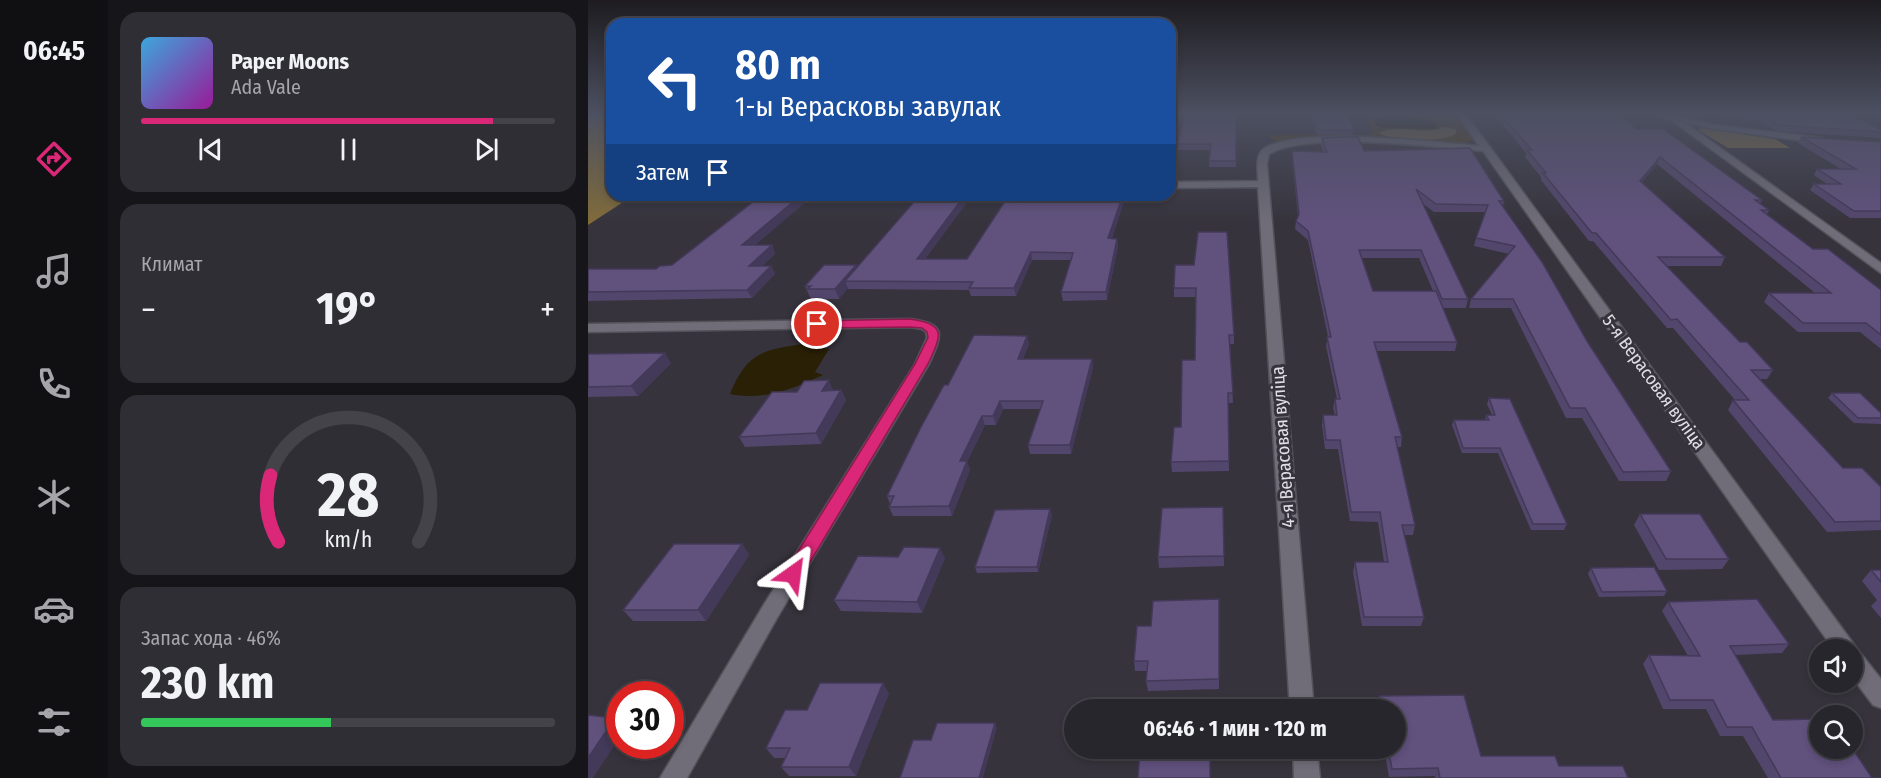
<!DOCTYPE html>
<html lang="ru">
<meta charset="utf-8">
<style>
body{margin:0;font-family:"Fira Sans Condensed",sans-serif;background:#302e35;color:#f1f3f6;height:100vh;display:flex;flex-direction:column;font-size:22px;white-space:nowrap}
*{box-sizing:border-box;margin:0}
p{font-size:20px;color:#a5a5aa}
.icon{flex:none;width:33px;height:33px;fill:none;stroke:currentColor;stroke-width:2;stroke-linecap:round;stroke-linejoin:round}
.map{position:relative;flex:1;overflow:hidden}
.details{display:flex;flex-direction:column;gap:12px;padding:12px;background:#161519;width:480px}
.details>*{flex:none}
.banner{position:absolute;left:18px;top:18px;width:570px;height:183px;border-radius:18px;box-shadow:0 3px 9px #0003,0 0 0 2px #444349;background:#1a4fa0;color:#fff;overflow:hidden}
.tools{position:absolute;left:1221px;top:639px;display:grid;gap:12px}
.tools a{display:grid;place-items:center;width:54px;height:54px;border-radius:50%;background:#28262d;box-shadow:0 3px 9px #0003,0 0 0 2px #444349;font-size:30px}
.speed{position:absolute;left:18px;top:681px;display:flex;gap:12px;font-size:30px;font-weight:700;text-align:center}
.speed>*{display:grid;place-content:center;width:78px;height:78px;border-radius:50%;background:#28262d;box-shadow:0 3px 9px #0003,0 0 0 2px #444349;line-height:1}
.speed .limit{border:9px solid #d22;background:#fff;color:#111}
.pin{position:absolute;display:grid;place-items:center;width:51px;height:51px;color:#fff;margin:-26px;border:3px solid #fff;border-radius:50%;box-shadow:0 2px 6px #0007}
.me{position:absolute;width:66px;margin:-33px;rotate:31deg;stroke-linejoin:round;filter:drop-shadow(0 0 4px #0008)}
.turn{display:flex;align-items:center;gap:21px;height:126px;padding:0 30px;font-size:27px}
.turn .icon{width:78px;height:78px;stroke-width:2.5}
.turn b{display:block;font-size:42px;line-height:51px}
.then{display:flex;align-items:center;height:57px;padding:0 30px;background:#0003;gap:12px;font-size:22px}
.big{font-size:45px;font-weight:700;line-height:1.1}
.details .widget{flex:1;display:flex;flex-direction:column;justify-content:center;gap:9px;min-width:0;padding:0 21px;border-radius:18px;background:#302e35}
.details .dial{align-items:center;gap:0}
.dial svg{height:156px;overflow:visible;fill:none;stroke:#444349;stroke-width:7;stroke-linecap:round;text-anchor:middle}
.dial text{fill:#f1f3f6;stroke:none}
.song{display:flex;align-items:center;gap:18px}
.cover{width:72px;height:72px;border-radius:9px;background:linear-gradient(135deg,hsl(200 70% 55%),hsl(300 70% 35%))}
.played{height:6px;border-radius:3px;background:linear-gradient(90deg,#db2777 85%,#444349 85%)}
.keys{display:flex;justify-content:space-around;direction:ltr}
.heat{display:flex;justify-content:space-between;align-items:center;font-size:33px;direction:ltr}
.charge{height:9px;border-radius:4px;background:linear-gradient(90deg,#34c759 46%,#444349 0)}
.trip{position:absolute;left:476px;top:699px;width:342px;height:60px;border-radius:30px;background:#28262d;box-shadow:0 3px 9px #0003,0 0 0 2px #444349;font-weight:700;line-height:60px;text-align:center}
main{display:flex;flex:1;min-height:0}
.menu{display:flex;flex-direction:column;width:108px;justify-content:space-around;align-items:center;background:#100f12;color:#a5a5aa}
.menu .icon{width:42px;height:42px}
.menu .selected{color:#db2777}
.menu b{font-size:27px;color:#f1f3f6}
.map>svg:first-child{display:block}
.green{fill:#534010}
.forest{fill:#806b3a}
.water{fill:#2a2006}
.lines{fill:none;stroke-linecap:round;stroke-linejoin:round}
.minor-casing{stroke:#545259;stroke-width:3}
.minor{fill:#706d78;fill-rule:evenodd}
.wall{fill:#53466c;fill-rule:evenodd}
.shaded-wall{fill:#433958}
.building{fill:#60517d;stroke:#433958;stroke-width:1.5}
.route{fill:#db2777;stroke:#8e194d;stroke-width:1.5}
.labels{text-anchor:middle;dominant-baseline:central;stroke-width:6;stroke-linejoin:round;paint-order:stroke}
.street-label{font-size:18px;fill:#e0dfe5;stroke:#36333c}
</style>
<main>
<nav class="menu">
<b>06:45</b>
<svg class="icon selected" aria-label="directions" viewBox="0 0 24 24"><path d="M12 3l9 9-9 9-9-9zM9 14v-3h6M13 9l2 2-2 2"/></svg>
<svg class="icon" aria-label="music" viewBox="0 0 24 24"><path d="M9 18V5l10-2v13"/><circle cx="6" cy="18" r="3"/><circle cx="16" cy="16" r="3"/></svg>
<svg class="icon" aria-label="phone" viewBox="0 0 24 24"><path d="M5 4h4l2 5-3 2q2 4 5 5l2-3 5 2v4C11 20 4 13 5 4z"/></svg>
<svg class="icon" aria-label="climate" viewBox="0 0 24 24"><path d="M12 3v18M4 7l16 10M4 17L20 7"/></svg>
<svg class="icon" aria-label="car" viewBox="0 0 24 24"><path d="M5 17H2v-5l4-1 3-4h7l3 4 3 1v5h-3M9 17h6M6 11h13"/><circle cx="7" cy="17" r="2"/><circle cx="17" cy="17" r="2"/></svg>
<svg class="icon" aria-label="filters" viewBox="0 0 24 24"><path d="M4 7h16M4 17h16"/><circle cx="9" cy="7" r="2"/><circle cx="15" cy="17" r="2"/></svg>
</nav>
<section class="details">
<div class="widget">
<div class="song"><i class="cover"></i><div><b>Paper Moons</b><p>Ada Vale</p></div></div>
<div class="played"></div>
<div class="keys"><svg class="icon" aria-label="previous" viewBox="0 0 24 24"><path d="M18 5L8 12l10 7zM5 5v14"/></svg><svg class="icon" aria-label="pause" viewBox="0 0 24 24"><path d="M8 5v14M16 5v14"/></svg><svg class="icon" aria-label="next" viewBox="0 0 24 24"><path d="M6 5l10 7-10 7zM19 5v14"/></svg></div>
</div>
<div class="widget"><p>Климат</p>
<div class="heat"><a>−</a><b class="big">19°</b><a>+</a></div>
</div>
<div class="widget dial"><svg viewBox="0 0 100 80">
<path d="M14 69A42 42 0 1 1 86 69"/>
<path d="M14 69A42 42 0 0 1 10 35" stroke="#db2777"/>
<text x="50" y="56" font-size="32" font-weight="700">28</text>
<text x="50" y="72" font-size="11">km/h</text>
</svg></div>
<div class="widget"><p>Запас хода · 46%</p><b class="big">230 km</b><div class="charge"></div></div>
</section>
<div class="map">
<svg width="1293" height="778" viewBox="0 0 1293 778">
<rect width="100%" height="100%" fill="#36333c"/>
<polygon class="green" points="784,114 872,117 885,140 875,143 812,139 689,142 683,139 683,135 785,135 778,116"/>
<g class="forest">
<polygon points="0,114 24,114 24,195 46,195 0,225"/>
<path d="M 856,127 L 868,129 L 868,134 C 856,142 803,141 791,133 C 811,123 836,136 856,127 Z"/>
<polygon points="1113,128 1187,139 1202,148 1140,148 1110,130"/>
</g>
<g class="water">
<path d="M 792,116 C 810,114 837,115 851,127 L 845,129 L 795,128 L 788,126 L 786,121 Z"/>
<path d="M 215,344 L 241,349 L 227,372 L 235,375 C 204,389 176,401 142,394 C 159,353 174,350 215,344 Z"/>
</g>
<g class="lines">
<defs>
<g id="minor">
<path d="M 869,114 L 877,114 L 902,147 L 1270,650 L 1293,679 L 1293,708 L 1285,705 L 1264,677 L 1264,650 L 1246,650 L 895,151 C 845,147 722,131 681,154 L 679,164 L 726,710 L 702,710 L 670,187 L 582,188 L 582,182 L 670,181 C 670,172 667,157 674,150 C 703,125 851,142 891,146 Z"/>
<polygon points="1065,114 1081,114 1127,125 1235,138 1235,142 1232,143 1127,129 1096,122 1293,263 1293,273 1083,120"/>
<path d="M 322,319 C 360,324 354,335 341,364 L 189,618 L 99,778 L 72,778 L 175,606 L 327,364 L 339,338 L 338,332 L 334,329 L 322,327 L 0,332 L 0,324 Z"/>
<polygon points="705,748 729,748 732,778 706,778"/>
</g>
</defs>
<use href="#minor" class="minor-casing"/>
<use href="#minor" class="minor"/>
</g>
<g class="wall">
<polygon points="648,114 648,167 621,167 622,150 590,150 589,144"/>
<polygon points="722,114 759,114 766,130 765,135 729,135"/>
<polygon points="906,114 1033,114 1048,129 1174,200 1172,204 1181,210 1179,214 1225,249 1293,290 1293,349 1272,332 1210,332 1176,302 1181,293 1227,293 1069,164 1054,182 1137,257 1133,266 1078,266 1152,342 1185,370 1179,379 1172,379 1255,468 1293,487 1293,530 1239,532 1140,410 1145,400 1147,400 1085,328 1079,328 1005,241 1001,241 953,180 953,177 937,157 938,153"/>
<polygon points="1103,114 1261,114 1293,132 1293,138 1188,131 1171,120 1105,116"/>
<polygon points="1213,137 1293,142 1293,218 1262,218 1222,190 1226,184 1239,184 1226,175 1229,169 1253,169 1210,143"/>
<path d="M 734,138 L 776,151 L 916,201 L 915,206 L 999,341 L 1083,471 L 1078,481 L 1031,481 L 994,418 L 978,418 L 923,308 L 881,308 L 883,299 L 921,254 L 886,246 L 888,238 L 897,212 L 846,212 L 834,203 L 880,299 L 878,308 L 855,308 L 869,342 L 867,351 L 789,351 L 814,437 L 813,447 L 809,447 L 827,525 L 825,535 L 816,535 L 836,617 L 833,626 L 774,626 L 765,572 L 767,562 L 796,562 L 790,522 L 762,521 L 750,449 L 737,449 L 734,425 L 735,415 L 747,415 L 745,408 L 747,399 L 749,399 L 738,346 L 740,337 L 720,240 L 707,229 L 708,221 L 710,216 L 704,158 L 704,151 L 735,152 L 733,145 ZM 774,258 L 831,258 L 845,291 L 785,291 Z"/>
<polygon points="421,195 537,195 537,198 524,238 529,239 530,246 519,300 475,301 473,292 483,260 444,260 428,296 383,296 381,290 260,289 260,288 251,299 223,299 221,295 217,286 269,267 382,198 337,259 379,259"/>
<polygon points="222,198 167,245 184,245 187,254 174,266 183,266 187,274 164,298 0,301 0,269 68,269 84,265"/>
<polygon points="606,265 646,335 646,344 642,344 645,403 640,403 641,471 584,472 583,462 593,427 607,360 608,297 586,297 586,288"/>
<polygon points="439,336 441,344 435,359 504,359 505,367 483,454 442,454 440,445 452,409 415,409 408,425 397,425 379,462 382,470 364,516 305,516 301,507 302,504 299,496 360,385"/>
<polygon points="0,354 83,363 50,396 0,397"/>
<polygon points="245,390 253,390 258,400 233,444 157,447 151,437"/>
<polygon points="1244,393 1293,413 1293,424 1266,423 1240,398"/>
<polygon points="901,398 979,524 976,530 943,530 910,453 874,453 864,425 866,420 897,420 898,415 904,415 899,404"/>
<polygon points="635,507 636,566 571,568 570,557"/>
<polygon points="1052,514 1141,559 1134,569 1071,570 1046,525"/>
<polygon points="464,515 450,572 389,573 387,567"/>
<polygon points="154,544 161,555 118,621 45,621 35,610"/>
<polygon points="357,558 334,613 253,611 246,600"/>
<polygon points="1003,568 1079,591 1076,596 1011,597 1000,574"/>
<polygon points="1283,570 1293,570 1293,618 1283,606 1289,600 1274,581"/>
<polygon points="631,599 631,689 560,691 558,681 559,671 547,671 546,661 563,626"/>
<polygon points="1080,602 1201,644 1194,653 1147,655 1185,720 1232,748 1284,778 1293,778 1180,778 1155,736 1132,736 1118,709 1075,709 1055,664 1061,655 1100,656 1074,611"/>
<polygon points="301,693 268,776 201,776 193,767 197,758 186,758 178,748 219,710"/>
<polygon points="791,696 893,756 971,766 1040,778 847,778 847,776 801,777 796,748 807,748 807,710 789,710 788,704"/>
</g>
<g class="shaded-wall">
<polygon points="1072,157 1069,164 1049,188 1052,181"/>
<polygon points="213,195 221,195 222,198 158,253 154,245"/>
<polygon points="377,195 382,195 382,198 331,267 329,259"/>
<polygon points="535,195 537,195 537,198 521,246 520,238"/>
<polygon points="529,239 530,246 519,300 518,292"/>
<polygon points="184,245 187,254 165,274 161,266"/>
<polygon points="443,252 444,260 428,296 426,288"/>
<polygon points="268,265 271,274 257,281 260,288 251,299 247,289"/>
<polygon points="183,266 187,274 164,298 159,290"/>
<polygon points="439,336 441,344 432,367 430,359"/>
<polygon points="77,353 83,363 50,396 43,386"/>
<polygon points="504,359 505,367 483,454 482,445"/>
<polygon points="241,380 245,390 234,391"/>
<polygon points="253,390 258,400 233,444 228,433"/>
<polygon points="412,401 415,409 408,425 405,416"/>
<polygon points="394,416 397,425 379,462 382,470 364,516 361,506 372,461"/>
<polygon points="462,509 464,515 450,572 449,567"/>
<polygon points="154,544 161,555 118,621 110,610"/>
<polygon points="352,548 357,558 334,613 329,602"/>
<polygon points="295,683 301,693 268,776 261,767"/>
<polygon points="27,718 32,722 32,737 5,778 0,778 0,758"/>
<polygon points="407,723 409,728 395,778 391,778"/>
</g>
<g class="building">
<polygon points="597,114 648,114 648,161 621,161 623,144 589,144"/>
<polygon points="724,114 759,114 766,130 730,130"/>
<polygon points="912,114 1033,114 1048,129 1075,129 1174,200 1167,200 1181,210 1173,210 1225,249 1240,249 1293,290 1293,335 1278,323 1215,323 1181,293 1243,293 1072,157 1052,181 1137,257 1070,257 1152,342 1159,342 1185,370 1163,370 1255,468 1274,468 1293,487 1293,521 1247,522 1145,400 1161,400 1089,319 1083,320 1008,233 1004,233 955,173 958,173 939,150 944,150"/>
<polygon points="1173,114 1261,114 1293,130 1293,132 1191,125"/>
<polygon points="754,137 770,137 776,151 882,148 916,201 911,201 954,262 999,341 1083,471 1035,472 997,408 982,408 925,299 883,299 927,246 888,238 900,205 848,204 828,189 880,299 854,299 833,250 771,250 785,291 848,291 869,342 786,342 814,437 807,437 827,525 814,525 836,617 776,617 767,562 800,562 792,512 763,512 752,440 738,440 735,415 749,415 747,399 752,399 739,337 743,337 720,231 708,221 711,214 704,151 739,152 734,138"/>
<polygon points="1213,137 1293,142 1293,211 1266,211 1226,184 1253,184 1229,169 1268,169"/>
<polygon points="174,195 213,195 154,245 184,245 161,266 183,266 159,290 0,292 0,269 68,269 72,266 84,265"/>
<polygon points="332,195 377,195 329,259 379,259 421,195 535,195 520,238 529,239 518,292 473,292 485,253 443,252 426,288 381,288 385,282 257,281"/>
<polygon points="610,232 639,232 646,335 641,335 645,393 640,393 641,461 583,462 586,427 593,427 594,360 607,360 608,288 586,288 587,265 606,265"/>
<polygon points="236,265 268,265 247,289 219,289 223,286 217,286"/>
<polygon points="386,335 439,336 430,359 504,359 482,445 440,445 455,401 412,401 405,416 394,416 372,461 379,461 361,506 301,507 306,496 299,496 333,427 356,385 360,385"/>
<polygon points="77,353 43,386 0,387 0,354"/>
<polygon points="241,380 234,391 253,390 228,433 151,437 184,392 209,392 216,381"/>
<polygon points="1244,393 1272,393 1293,413 1293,418 1270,418"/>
<polygon points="901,398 922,399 979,524 945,524 912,448 875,448 866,420 901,420 898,415 907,415"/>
<polygon points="635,507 636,556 570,557 574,508"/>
<polygon points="462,509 449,567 387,567 407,510"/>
<polygon points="1052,514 1112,514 1141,559 1078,559"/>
<polygon points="86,544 154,544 110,610 35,610"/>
<polygon points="316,547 352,548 329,602 246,600 270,556 310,557"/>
<polygon points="1066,567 1079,591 1014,592 1003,568"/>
<polygon points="1283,570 1293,570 1293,582"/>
<polygon points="631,599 631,679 558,681 560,661 546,661 549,626 563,626 565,601"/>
<polygon points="1169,599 1201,644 1142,646 1185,720 1225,719 1232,729 1232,748 1264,748 1284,778 1293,778 1193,778 1164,727 1139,727 1125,700 1082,700 1061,655 1112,656 1080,602"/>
<polygon points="232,683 295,683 261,767 193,767 202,748 178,748 197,710 219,710"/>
<polygon points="876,695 893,756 967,756 971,766 1035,766 1040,778 852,778 850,768 804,769 800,748 807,748 807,710 793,710 791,696"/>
<polygon points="0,715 27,718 0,758"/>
<polygon points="349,723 407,723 391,778 312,778 325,740 343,740"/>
<polygon points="622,748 622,778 550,778 552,749"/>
</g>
<linearGradient id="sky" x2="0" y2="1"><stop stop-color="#1e1c21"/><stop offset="0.51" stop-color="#4c5061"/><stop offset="1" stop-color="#4c5061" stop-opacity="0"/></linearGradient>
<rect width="1293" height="223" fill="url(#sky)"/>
<path class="route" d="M 322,319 C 360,324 353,336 340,364 L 212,579 L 205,582 L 199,579 L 196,574 L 199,569 L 327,364 L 340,338 L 339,332 L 334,328 L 322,327 L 229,328 L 223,324 L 229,321 Z"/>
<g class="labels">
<g class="street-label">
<text transform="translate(1066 382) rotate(54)">5-я Верасовая вуліца</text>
<text transform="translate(695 447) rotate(-94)">4-я Верасовая вуліца</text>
</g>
</g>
</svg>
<div class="tools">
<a><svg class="icon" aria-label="sound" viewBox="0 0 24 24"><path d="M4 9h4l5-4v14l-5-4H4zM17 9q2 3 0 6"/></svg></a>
<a><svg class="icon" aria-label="search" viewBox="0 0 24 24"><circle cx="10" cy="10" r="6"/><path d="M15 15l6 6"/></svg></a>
</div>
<div class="speed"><div class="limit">30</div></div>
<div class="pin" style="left:229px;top:324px;background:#d93025"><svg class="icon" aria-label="arrive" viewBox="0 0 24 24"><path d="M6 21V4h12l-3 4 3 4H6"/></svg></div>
<svg class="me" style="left:205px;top:574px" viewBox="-20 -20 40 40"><path d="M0-17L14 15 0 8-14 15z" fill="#db2777" stroke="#fff" stroke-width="4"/></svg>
<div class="trip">06:46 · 1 мин · 120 m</div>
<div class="banner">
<div class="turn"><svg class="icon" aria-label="left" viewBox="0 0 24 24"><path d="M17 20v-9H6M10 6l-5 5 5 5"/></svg><div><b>80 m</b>1-ы Верасковы завулак</div></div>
<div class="then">Затем<svg class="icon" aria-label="arrive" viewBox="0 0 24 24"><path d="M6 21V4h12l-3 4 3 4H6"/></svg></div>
</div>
</div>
</main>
